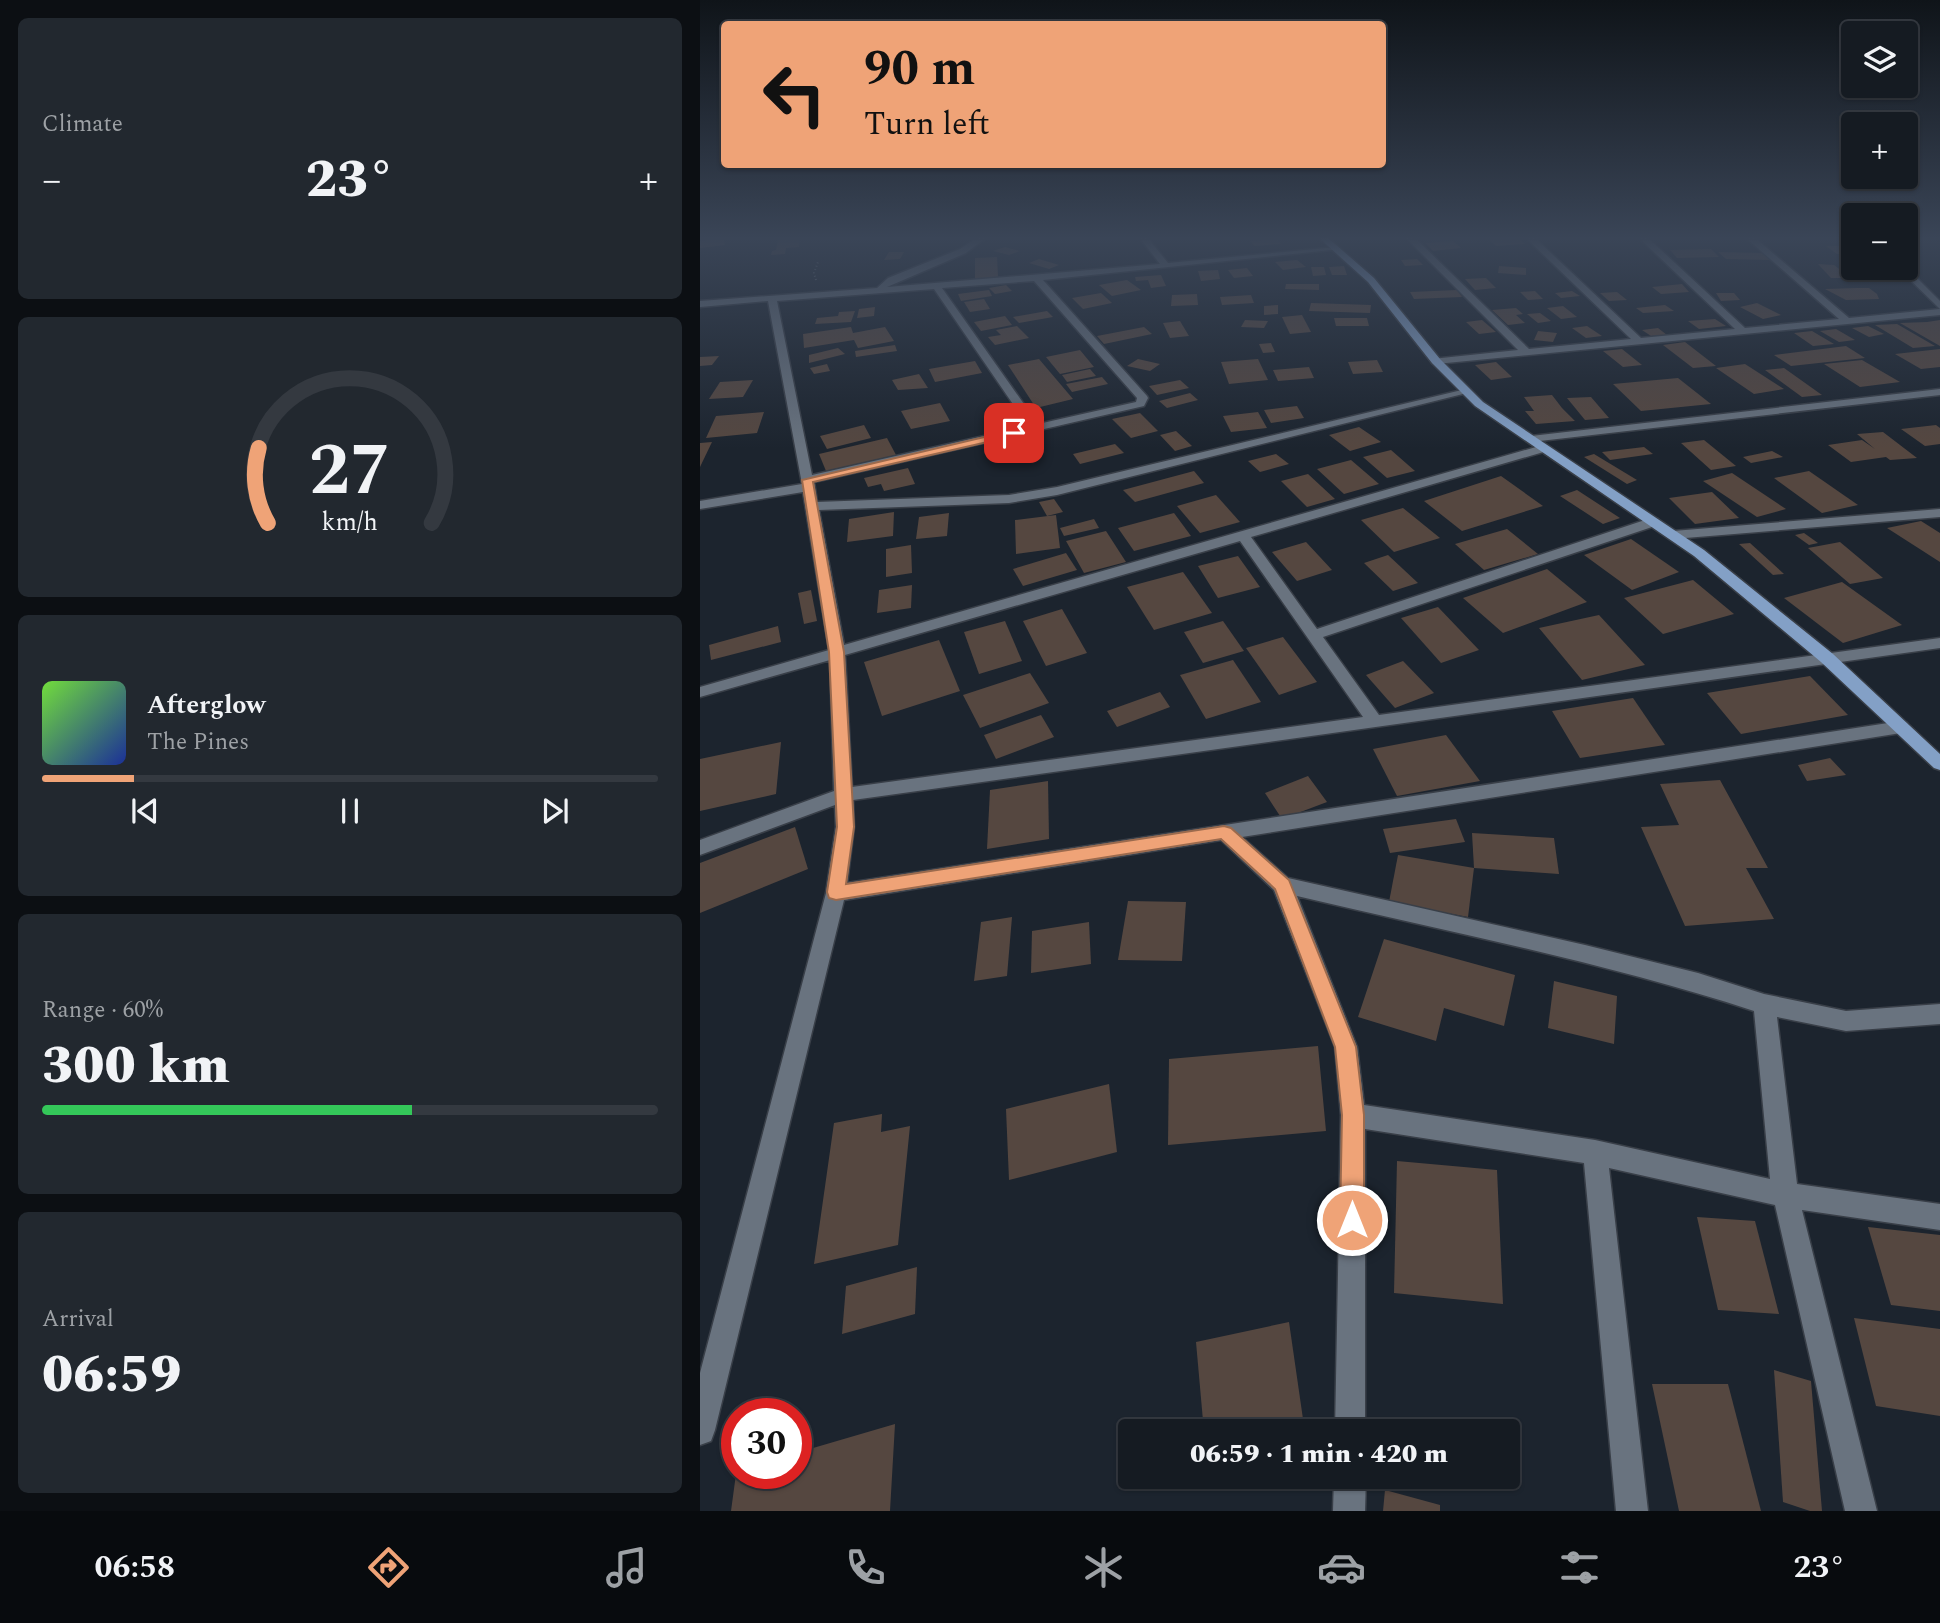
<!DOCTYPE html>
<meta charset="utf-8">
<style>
body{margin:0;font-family:Spectral,serif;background:#22282f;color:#f1f3f6;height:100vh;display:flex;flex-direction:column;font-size:26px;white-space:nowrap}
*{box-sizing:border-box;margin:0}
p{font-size:23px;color:#9da1a5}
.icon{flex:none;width:38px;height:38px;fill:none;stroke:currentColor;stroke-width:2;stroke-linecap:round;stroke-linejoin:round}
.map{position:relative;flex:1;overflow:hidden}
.side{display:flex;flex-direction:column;gap:18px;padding:18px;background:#0c0f13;width:700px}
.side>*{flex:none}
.guide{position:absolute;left:21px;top:21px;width:665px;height:147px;border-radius:7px;box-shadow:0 2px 5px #0004,0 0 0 2px #343940;background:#efa377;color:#111;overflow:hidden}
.fabs{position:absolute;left:1141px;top:21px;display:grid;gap:14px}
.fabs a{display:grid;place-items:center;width:77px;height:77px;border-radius:7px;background:#151b22;box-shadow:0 2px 5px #0004,0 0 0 2px #343940;font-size:35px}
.speed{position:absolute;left:21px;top:1398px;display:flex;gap:14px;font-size:35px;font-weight:700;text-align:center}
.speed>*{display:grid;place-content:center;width:91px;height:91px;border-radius:50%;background:#151b22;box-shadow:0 2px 5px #0004,0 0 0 2px #343940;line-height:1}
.speed .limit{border:10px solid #d22;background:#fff;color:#111}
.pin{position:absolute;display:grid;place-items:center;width:60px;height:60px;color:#fff;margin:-30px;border-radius:14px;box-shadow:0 4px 10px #0006}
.me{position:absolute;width:77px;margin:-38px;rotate:0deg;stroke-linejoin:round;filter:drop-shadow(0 0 5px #0008)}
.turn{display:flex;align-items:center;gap:24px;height:147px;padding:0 28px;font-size:32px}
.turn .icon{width:91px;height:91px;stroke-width:2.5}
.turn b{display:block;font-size:49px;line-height:60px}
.big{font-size:52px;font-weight:800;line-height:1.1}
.side .tile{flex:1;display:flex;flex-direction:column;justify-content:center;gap:10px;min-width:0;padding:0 24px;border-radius:10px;background:#22282f}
.side .dial{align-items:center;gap:0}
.dial svg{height:182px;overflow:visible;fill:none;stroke:#343940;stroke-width:7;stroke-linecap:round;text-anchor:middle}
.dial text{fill:#f1f3f6;stroke:none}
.song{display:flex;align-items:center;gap:21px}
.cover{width:84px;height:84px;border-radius:10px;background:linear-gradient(135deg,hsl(100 70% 55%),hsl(230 70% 35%))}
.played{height:7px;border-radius:4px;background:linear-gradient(90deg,#efa377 15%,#343940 15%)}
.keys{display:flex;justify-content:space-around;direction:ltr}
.heat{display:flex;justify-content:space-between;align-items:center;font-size:38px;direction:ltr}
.charge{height:10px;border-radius:5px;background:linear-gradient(90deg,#34c759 60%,#343940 0)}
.trip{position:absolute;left:418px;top:1419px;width:402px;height:70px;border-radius:7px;background:#151b22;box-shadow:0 2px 5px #0004,0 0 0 2px #343940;font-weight:800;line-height:70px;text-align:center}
.tabs{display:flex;height:112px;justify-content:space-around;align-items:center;background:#080b0e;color:#9da1a5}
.tabs .icon{width:49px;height:49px}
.tabs .on{color:#efa377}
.tabs b{font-size:32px;color:#f1f3f6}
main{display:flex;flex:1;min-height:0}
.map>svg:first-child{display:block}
.building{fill:#554740}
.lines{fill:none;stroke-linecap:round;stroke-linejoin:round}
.minor-casing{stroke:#393f48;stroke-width:3}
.major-casing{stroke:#393f48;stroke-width:3}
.path{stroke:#6c737c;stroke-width:2;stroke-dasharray:1 2.5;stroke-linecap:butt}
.minor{fill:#69737f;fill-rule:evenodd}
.major{fill:#83a0c6;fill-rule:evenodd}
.route{fill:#efa377;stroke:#9b6a4d;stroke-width:2}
</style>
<main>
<section class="side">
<div class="tile"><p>Climate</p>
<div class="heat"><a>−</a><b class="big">23°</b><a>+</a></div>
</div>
<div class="tile dial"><svg viewBox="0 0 100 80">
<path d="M14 69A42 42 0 1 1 86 69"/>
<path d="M14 69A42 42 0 0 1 10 36" stroke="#efa377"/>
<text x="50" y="56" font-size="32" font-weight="700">27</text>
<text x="50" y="72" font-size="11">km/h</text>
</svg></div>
<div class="tile">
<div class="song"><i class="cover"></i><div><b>Afterglow</b><p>The Pines</p></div></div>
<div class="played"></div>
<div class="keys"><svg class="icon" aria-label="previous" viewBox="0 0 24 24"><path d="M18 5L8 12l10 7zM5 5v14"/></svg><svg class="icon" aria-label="pause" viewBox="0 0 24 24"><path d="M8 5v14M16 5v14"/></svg><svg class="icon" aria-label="next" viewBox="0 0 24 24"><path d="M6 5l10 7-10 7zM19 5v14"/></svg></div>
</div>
<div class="tile"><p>Range · 60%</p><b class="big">300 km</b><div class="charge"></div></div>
<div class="tile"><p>Arrival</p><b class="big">06:59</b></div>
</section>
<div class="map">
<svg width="1240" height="1511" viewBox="0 0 1240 1511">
<rect width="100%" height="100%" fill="#1c242e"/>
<g class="building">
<polygon points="100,237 99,247 86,248 85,254 71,255 72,251 76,250 78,239"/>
<polygon points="817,237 825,244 796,246 787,238"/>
<polygon points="24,238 25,245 0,248 0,241"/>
<polygon points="578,239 581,244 554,246 551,241"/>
<polygon points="753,241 761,248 733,251 725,243"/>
<polygon points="1126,246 1153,246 1153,253 1137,254"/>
<polygon points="305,247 320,251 309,255 293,251"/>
<polygon points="1011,249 1019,257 977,258 970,250"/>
<polygon points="189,252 204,252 200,259 184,260"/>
<polygon points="1018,252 1065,253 1071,260 1026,259"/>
<polygon points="297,257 298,277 275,279 275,258"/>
<polygon points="339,259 359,265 349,269 329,263"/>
<polygon points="717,259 723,265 705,266 701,260"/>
<polygon points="597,260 606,267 583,270 575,262"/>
<polygon points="1118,264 1134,265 1151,278 1131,278"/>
<polygon points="644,266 647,275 632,275 629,267"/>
<polygon points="799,266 826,268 826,275 798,273"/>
<polygon points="611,267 624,267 626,275 613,276"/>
<polygon points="547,268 553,276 534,278 528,270"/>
<polygon points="518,270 520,279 501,281 498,271"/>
<polygon points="461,275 466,286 451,288 448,280 436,281 435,277"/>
<polygon points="786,278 796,288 775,290 765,279"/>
<polygon points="427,280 441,290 412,296 399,285"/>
<polygon points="586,284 619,284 619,290 585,289"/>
<polygon points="982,284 989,292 961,294 952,287"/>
<polygon points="306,285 312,291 295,294 289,288"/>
<polygon points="1157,288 1169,288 1177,294 1179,299 1146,300 1125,289"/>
<polygon points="289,290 292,296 261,301 258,294"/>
<polygon points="757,290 762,297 714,299 710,292"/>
<polygon points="835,291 843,299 828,300 820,292"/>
<polygon points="872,291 880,296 861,298 855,293"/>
<polygon points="917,292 927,300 909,301 900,293"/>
<polygon points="401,293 412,303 383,309 372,298"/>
<polygon points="1016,293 1034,293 1040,300 1021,301"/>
<polygon points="497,294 498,305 471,306 472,295"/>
<polygon points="551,295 554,303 522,305 520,297"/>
<polygon points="284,299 290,309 270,312 264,302"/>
<polygon points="611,303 671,305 670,313 609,311"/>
<polygon points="1057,303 1081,315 1063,319 1040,307"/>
<polygon points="578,305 578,314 564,315 564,306"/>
<polygon points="965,305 974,311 943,313 936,308"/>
<polygon points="863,306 877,317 861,319 847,308"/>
<polygon points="175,307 174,316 157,318 159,309"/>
<polygon points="816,308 823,314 816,315 825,323 808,325 792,310"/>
<polygon points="155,311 151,322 115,324 117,318 138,316 139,312"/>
<polygon points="347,311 353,317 319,323 313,317"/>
<polygon points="840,313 851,321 838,323 827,314"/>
<polygon points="602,315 611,332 590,334 582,317"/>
<polygon points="305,316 312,325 281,331 274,322"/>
<polygon points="634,318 667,318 669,326 636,326"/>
<polygon points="1015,319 1026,326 999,329 988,321"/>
<polygon points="545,320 568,321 564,328 541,327"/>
<polygon points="782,320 796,332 779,334 766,322"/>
<polygon points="1240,320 1240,346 1200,323 1227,322"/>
<polygon points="480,321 489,336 470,338 463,323"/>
<polygon points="1197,324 1235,346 1213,348 1175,325"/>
<polygon points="317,326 329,338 295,345 288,337 301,335 296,330"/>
<polygon points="887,326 902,336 886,338 872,328"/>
<polygon points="1168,326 1184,334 1169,337 1152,328"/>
<polygon points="151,327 153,333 185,327 194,341 158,348 154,340 104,348 103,334"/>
<polygon points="444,327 452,334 404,344 397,336"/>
<polygon points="958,328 967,335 951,336 942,330"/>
<polygon points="1136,329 1155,340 1139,342 1120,331"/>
<polygon points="838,331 857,333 853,342 834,340"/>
<polygon points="1112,331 1134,344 1113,346 1094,333"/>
<polygon points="985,342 1016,366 993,368 963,345"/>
<polygon points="571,343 575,352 563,353 559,344"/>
<polygon points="195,345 197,351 156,357 155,351"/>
<polygon points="1146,346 1165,358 1091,366 1074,355"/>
<polygon points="138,348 145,354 109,363 109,355"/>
<polygon points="922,349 942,365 923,367 903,351"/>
<polygon points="1240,349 1240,367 1221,369 1195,354"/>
<polygon points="380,350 394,367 360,374 346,357"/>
<polygon points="19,356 12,365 0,366 0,357"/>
<polygon points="339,359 373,399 336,408 308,365"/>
<polygon points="438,359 460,364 450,371 427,366"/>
<polygon points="558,359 568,380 529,384 521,362"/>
<polygon points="677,360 683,372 653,374 648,362"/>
<polygon points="1162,360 1200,382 1160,387 1124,364"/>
<polygon points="275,361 282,373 235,382 229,369"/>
<polygon points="796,362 812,377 791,380 775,365"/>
<polygon points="127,364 130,371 114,374 110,368"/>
<polygon points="1045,364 1084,389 1054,394 1016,368"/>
<polygon points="609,367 614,378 578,381 573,370"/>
<polygon points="1084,368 1122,395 1102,397 1065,370"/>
<polygon points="390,369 396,376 367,382 362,375"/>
<polygon points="219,374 228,388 198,390 192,380"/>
<polygon points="402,377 408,384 372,392 366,384"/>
<polygon points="978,378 1011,404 941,411 913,384"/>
<polygon points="53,380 43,397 9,399 20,382"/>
<polygon points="480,380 489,388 457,395 449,386"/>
<polygon points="490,393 498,400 467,408 459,401"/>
<polygon points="852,395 862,408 875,421 836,424 825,411 834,411 824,397"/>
<polygon points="891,397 909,418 885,420 867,398"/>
<polygon points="240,403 250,421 211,429 201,411"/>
<polygon points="597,406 604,418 571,423 564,410"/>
<polygon points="64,412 57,433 6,438 16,416"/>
<polygon points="558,412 567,428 531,432 523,416"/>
<polygon points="440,413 458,431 431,438 412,419"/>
<polygon points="164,425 171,438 127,449 120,436"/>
<polygon points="1236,425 1240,428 1240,444 1225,446 1201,429"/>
<polygon points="659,427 681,442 650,451 629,435"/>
<polygon points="476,431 492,446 475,451 460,435"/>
<polygon points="1183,432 1217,458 1190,460 1186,457 1151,462 1128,445 1162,440 1175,449 1157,434"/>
<polygon points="187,438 196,455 126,471 119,454"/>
<polygon points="1004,440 1036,466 1011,470 981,443"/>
<polygon points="12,442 0,467 0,443"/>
<polygon points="415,444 424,453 380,464 373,454"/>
<polygon points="307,445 313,453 293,457 288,450"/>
<polygon points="944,447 953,454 910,460 902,452"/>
<polygon points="691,450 715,471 687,478 663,457"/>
<polygon points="1072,451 1083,457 1051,463 1043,457"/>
<polygon points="576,454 589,464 560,472 548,461"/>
<polygon points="894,454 937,480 927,484 884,457"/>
<polygon points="651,460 679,484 644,494 617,469"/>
<polygon points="208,468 215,484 184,491 181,484 168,487 164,478"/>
<polygon points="494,471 504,483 435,502 423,490"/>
<polygon points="1109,471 1158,505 1122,513 1074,478"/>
<polygon points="1032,473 1086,509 1057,517 1003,481"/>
<polygon points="608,474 635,499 607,507 581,481"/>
<polygon points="801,476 843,506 762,531 724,501"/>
<polygon points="877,490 920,518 903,524 860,496"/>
<polygon points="1012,492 1039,518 995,524 969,498"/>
<polygon points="516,495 540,522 500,533 477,506"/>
<polygon points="354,499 363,512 347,516 339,502"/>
<polygon points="703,508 740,538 694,552 661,520"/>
<polygon points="194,512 193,536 147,542 149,519"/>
<polygon points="249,513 247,536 216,539 219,517"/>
<polygon points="474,513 491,536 434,551 418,528"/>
<polygon points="356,515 360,548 316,554 315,520"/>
<polygon points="394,519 399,528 364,536 360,528"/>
<polygon points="1221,521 1240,533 1240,562 1187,528"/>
<polygon points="807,529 838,554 784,570 755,544"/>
<polygon points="406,531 426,562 384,573 366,541"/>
<polygon points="1104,533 1118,543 1109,545 1095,535"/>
<polygon points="931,539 979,572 932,590 884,555"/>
<polygon points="606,542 632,570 597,581 572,552"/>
<polygon points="1140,542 1183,578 1150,584 1108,548"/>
<polygon points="1050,543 1084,574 1073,575 1039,544"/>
<polygon points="211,545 212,573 186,577 186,549"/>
<polygon points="366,553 377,570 323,586 313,569"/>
<polygon points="688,555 718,583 693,591 664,563"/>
<polygon points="538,556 560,587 518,598 498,566"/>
<polygon points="847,569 887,602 803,633 763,598"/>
<polygon points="483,572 512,613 454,630 427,587"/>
<polygon points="993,580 1034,614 963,634 924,598"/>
<polygon points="1142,582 1202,625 1143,643 1084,598"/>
<polygon points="212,585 211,608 177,613 179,590"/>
<polygon points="111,590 117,621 104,624 98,593"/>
<polygon points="738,607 779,650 741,663 701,618"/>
<polygon points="362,609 387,653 346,666 323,621"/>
<polygon points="899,615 945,665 882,680 839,628"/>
<polygon points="305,621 322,661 279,674 264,632"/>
<polygon points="523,621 544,651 503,663 484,632"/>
<polygon points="78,626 81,642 11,660 9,645"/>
<polygon points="583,637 617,682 579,695 546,648"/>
<polygon points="239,640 260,691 182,716 164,662"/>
<polygon points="533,660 561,702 506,719 480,675"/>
<polygon points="703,661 734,693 695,708 666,675"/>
<polygon points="330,673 349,703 280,728 263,695"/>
<polygon points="1110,676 1148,715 1041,734 1007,693"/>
<polygon points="460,692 470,707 417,727 407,711"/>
<polygon points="933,698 965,745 880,758 852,711"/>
<polygon points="341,715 354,737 296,759 284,735"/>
<polygon points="746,735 780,781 697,796 673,749"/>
<polygon points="81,742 76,794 0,811 0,759"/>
<polygon points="1130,758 1146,775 1107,781 1098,765"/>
<polygon points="608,776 627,802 582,819 565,793"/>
<polygon points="1020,780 1068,868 1046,868 1074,919 985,926 941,827 979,825 960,784"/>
<polygon points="348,781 349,839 287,849 290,790"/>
<polygon points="756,819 765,842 690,853 683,829"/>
<polygon points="95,827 108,869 0,913 0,863"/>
<polygon points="772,833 854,838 859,874 774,868"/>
<polygon points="698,855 774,868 768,917 689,902"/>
<polygon points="428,901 486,902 482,961 418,960"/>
<polygon points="312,917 307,976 274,981 281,922"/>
<polygon points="389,922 391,964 331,973 332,931"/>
<polygon points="684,939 815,975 804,1026 744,1008 736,1041 658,1017"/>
<polygon points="854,981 917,996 914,1044 848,1028"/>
<polygon points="618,1046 626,1131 468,1145 469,1059"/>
<polygon points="409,1084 417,1152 309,1180 306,1109"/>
<polygon points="182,1114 181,1132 210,1126 198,1245 114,1264 134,1123"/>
<polygon points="697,1161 797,1170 803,1304 694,1293"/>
<polygon points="997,1217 1055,1221 1079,1314 1018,1310"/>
<polygon points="1168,1227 1240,1235 1240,1311 1191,1305"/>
<polygon points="217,1267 215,1314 142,1334 146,1286"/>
<polygon points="1154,1318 1240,1329 1240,1416 1176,1406"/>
<polygon points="589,1322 603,1419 550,1432 504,1432 496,1342"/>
<polygon points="1074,1370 1111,1381 1122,1511 1110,1511 1083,1502"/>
<polygon points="952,1384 1028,1384 1061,1511 979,1511"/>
<polygon points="195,1424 190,1511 31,1511 36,1474 96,1474 96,1453"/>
<polygon points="685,1490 740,1505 740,1511 683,1511"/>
</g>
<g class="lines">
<defs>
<g id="minor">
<path d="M 278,237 L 287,237 L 266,253 L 187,287 L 460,264 L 439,237 L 447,237 L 468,263 L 637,247 L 641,249 L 343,280 L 447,396 L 448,398 L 444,406 L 114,482 L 117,502 L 309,495 L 357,487 L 766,389 L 771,392 L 357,495 L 309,503 L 119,510 L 144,645 L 843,445 L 849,449 L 847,451 L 551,537 L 617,629 L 948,519 L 958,519 L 958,525 L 623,637 L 679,715 L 1240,638 L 1240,648 L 153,800 L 154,827 L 147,883 L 1201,721 L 1207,723 L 1209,727 L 1201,733 L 542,837 L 588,878 L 885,945 L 998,973 L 1064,994 L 1146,1011 L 1240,1004 L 1240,1024 L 1146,1031 L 1077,1017 L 1097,1184 L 1240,1204 L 1240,1230 L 1102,1210 L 1177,1511 L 1145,1511 L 1075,1205 L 909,1168 L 948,1511 L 916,1511 L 884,1163 L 665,1129 L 665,1432 L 635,1432 L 641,1115 L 635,1047 L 574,890 L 521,840 L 144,900 L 15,1430 L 11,1441 L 0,1445 L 0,1373 L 126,893 L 136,827 L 135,805 L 0,855 L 0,840 L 134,791 L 130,660 L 0,697 L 0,687 L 129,650 L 103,492 L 0,509 L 0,501 L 102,484 L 68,301 L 0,307 L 0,301 L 177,288 L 188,278 L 260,249 ZM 334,281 L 437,398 L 436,402 L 338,424 L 242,288 ZM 234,289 L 328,426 L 112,475 L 77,301 ZM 540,541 L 663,717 L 152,787 L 145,655 ZM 597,896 C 749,932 904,962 1054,1011 L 1070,1179 L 895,1140 L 664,1105 L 657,1047 Z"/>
<polygon points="705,237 714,237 829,349 931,339 825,237 834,237 941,338 1035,329 938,237 947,237 1045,328 1139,319 1045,237 1054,237 1149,318 1240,309 1240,315 736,364 732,363 732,359 818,350"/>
<polygon points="1206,267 1240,301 1240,309 1198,268"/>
<polygon points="1240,389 1240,395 831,442 825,439 831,436"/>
<polygon points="1240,509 1240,517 973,539 966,535 973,531"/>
<polygon points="634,1477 666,1477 665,1511 633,1511"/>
</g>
<polygon id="major" points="618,237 627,237 674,278 740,359 783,402 1004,550 1133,654 1240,754 1240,770 1234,768 1121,662 994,556 775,406 732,363 668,282"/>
</defs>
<use href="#minor" class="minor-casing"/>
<use href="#major" class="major-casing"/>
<polyline class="path" points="116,280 114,273 118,262"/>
<use href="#minor" class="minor"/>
<use href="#major" class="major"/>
</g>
<linearGradient id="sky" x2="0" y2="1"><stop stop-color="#0f1419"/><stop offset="0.53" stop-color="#3a4557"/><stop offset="1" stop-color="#3a4557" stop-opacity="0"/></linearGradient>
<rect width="1240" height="449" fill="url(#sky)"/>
<polygon class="route" points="314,430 320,433 318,435 113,482 144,652 154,827 146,884 524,826 531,828 589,880 656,1047 664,1115 664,1220 660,1229 652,1232 644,1229 640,1220 642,1115 635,1047 575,889 521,839 136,900 129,898 127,892 137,827 129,652 102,480"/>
</svg>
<div class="fabs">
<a><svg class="icon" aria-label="layers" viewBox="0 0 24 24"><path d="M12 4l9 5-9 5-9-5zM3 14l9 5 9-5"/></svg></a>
<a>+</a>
<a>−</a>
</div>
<div class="speed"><div class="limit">30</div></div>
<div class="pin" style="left:314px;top:433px;background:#d93025"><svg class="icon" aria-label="arrive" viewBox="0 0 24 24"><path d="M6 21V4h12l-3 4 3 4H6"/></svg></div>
<svg class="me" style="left:652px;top:1220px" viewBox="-20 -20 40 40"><circle r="17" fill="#efa377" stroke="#fff" stroke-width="3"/><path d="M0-11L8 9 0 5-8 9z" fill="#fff"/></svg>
<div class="trip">06:59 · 1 min · 420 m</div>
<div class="guide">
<div class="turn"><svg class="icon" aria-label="left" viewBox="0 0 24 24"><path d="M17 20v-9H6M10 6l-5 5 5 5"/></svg><div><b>90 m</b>Turn left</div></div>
</div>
</div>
</main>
<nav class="tabs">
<b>06:58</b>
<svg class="icon on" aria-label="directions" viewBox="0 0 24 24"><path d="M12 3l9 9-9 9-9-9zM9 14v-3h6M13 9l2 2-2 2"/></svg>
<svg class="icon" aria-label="music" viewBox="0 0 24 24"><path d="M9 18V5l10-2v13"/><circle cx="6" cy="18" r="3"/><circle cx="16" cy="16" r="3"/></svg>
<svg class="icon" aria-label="phone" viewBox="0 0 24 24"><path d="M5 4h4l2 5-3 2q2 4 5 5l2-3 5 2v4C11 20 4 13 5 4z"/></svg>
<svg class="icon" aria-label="climate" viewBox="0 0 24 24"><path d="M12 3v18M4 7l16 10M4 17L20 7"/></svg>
<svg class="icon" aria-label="car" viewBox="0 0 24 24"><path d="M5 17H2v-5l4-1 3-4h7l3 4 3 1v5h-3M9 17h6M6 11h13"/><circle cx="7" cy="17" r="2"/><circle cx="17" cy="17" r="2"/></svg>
<svg class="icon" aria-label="filters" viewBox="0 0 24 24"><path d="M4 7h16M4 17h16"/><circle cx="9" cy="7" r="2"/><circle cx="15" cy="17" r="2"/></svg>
<b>23°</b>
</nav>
